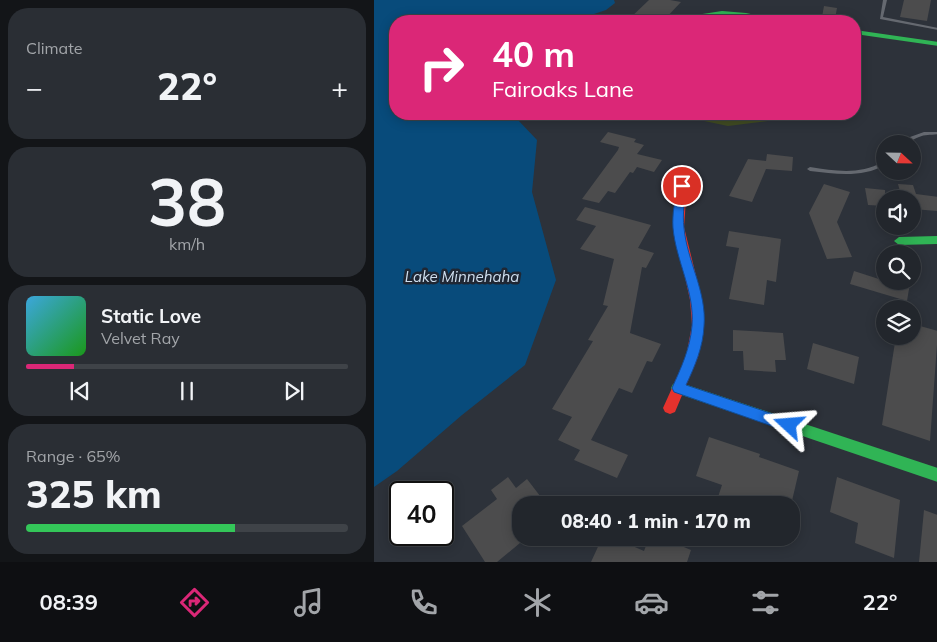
<!DOCTYPE html>
<meta charset="utf-8">
<style>
body{margin:0;font-family:Mulish,sans-serif;background:#2a2e34;color:#f1f3f6;height:100vh;display:flex;flex-direction:column;font-size:19px;white-space:nowrap}
*{box-sizing:border-box;margin:0}
p{font-size:16px;color:#a2a5a9}
.icon{flex:none;width:28px;height:28px;fill:none;stroke:currentColor;stroke-width:2;stroke-linecap:round;stroke-linejoin:round}
.map{position:relative;flex:1;overflow:hidden}
.drawer{display:flex;flex-direction:column;gap:8px;padding:8px;background:#131518;width:374px}
.drawer>*{flex:none}
.banner{position:absolute;left:15px;top:15px;width:472px;height:105px;border-radius:20px;box-shadow:0 2px 12px #0003,0 0 0 1px #3f4348;background:#db2777;color:#fff;overflow:hidden}
.needle{width:32px;rotate:112deg}
.controls{position:absolute;left:502px;top:135px;display:grid;gap:10px}
.controls a{display:grid;place-items:center;width:45px;height:45px;border-radius:50%;background:#22262c;box-shadow:0 2px 12px #0003,0 0 0 1px #3f4348;font-size:25px}
.speed{position:absolute;left:15px;top:481px;display:flex;gap:10px;font-size:25px;font-weight:700;text-align:center}
.speed>*{display:grid;place-content:center;width:65px;height:65px;border-radius:50%;background:#22262c;box-shadow:0 2px 12px #0003,0 0 0 1px #3f4348;line-height:1}
.speed .limit{border:2px solid #111;border-radius:8px;background:#fff;color:#111}
.pin{position:absolute;display:grid;place-items:center;width:42px;height:42px;color:#fff;margin:-21px;border:2px solid #fff;border-radius:50%;box-shadow:0 1px 5px #0007}
.me{position:absolute;width:55px;margin:-28px;rotate:289deg;stroke-linejoin:round;filter:drop-shadow(0 0 4px #0008)}
.turn{display:flex;align-items:center;gap:18px;height:105px;padding:0 20px;font-size:22px}
.turn .icon{width:65px;height:65px;stroke-width:2.5}
.turn b{display:block;font-size:35px;line-height:42px}
.big{font-size:38px;font-weight:800;line-height:1.1}
.drawer .tile{flex:1;display:flex;flex-direction:column;justify-content:center;gap:8px;min-width:0;padding:0 18px;border-radius:20px;background:#2a2e34}
.drawer .dial{align-items:center;gap:0}
.dial b{font-size:65px;line-height:1}
.song{display:flex;align-items:center;gap:15px}
.cover{width:60px;height:60px;border-radius:8px;background:linear-gradient(135deg,hsl(200 70% 55%),hsl(120 70% 35%))}
.played{height:5px;border-radius:2px;background:linear-gradient(90deg,#db2777 15%,#3f4348 15%)}
.keys{display:flex;justify-content:space-around;direction:ltr}
.heat{display:flex;justify-content:space-between;align-items:center;font-size:28px;direction:ltr}
.charge{height:8px;border-radius:4px;background:linear-gradient(90deg,#34c759 65%,#3f4348 0)}
.trip{position:absolute;left:138px;top:496px;width:288px;height:50px;border-radius:20px;background:#22262c;box-shadow:0 2px 12px #0003,0 0 0 1px #3f4348;font-weight:800;line-height:50px;text-align:center}
.tab-bar{display:flex;height:80px;justify-content:space-around;align-items:center;background:#0e0f12;color:#a2a5a9}
.tab-bar .icon{width:35px;height:35px}
.tab-bar .selected{color:#db2777}
.tab-bar b{font-size:22px;color:#f1f3f6}
main{display:flex;flex:1;min-height:0}
.map>svg:first-child{display:block}
.green{fill:#404b23}
.water{fill:#084b7b}
.building{fill:#4c4c4d}
.lines{fill:none;stroke-linecap:round;stroke-linejoin:round}
.lane{fill:#656970;fill-rule:evenodd}
.fast{fill:#30b455;fill-rule:evenodd}
.jam{fill:#e5322d;fill-rule:evenodd}
.route{fill:#1a73e8;stroke:#114b97}
.labels{text-anchor:middle;dominant-baseline:central;stroke-width:5;stroke-linejoin:round;paint-order:stroke}
.water-label{font-size:15px;font-style:italic;fill:#cfdfef;stroke:#1f2734}
</style>
<main>
<section class="drawer">
<div class="tile"><p>Climate</p>
<div class="heat"><a>−</a><b class="big">22°</b><a>+</a></div>
</div>
<div class="tile dial"><b>38</b><p>km/h</p></div>
<div class="tile">
<div class="song"><i class="cover"></i><div><b>Static Love</b><p>Velvet Ray</p></div></div>
<div class="played"></div>
<div class="keys"><svg class="icon" aria-label="previous" viewBox="0 0 24 24"><path d="M18 5L8 12l10 7zM5 5v14"/></svg><svg class="icon" aria-label="pause" viewBox="0 0 24 24"><path d="M8 5v14M16 5v14"/></svg><svg class="icon" aria-label="next" viewBox="0 0 24 24"><path d="M6 5l10 7-10 7zM19 5v14"/></svg></div>
</div>
<div class="tile"><p>Range · 65%</p><b class="big">325 km</b><div class="charge"></div></div>
</section>
<div class="map">
<svg width="564" height="562" viewBox="0 0 564 562">
<rect width="100%" height="100%" fill="#2d323a"/>
<polygon class="green" points="330,114 451,114 354,126 330,121"/>
<polygon class="water" points="0,0 240,0 241,3 232,10 199,21 21,21 21,114 143,114 144,120 163,140 158,192 182,280 151,365 88,415 23,471 0,487"/>
<g class="building">
<polygon points="275,0 296,0 307,2 290,20 253,21"/>
<polygon points="530,0 557,0 553,21 526,17"/>
<polygon points="450,6 463,8 461,19 448,17"/>
<polygon points="234,132 262,139 260,142 270,145 263,154 288,160 280,172 263,167 259,173 256,172 241,193 234,191 225,203 208,199 244,150 245,147 226,142"/>
<polygon points="393,154 419,157 418,171 392,169 378,202 355,196 374,159 392,161"/>
<polygon points="450,184 476,192 463,222 478,257 453,259 435,213"/>
<polygon points="524,184 539,185 542,194 564,197 564,211 539,209 539,199 528,199"/>
<polygon points="491,188 511,190 511,206 494,205"/>
<polygon points="211,207 277,225 264,248 280,253 272,268 268,267 256,333 287,344 278,362 273,361 258,393 245,388 217,440 254,455 243,478 200,460 206,450 184,440 198,417 178,409 219,341 214,340 234,306 229,305 240,259 206,249 222,226 202,220"/>
<polygon points="355,231 407,239 402,282 393,280 390,305 355,299 365,248 352,246"/>
<polygon points="480,271 511,281 536,283 533,301 476,284"/>
<polygon points="539,324 564,331 556,441 508,425 522,336 539,336"/>
<polygon points="359,330 409,333 412,360 401,360 402,372 370,370 369,351 359,351"/>
<polygon points="439,343 485,357 480,384 433,369"/>
<polygon points="335,437 386,454 385,457 425,471 417,505 367,505 344,497 348,485 322,476"/>
<polygon points="134,477 142,488 153,479 173,505 146,505 146,543 123,562 111,562 88,526 123,499 117,490"/>
<polygon points="463,477 526,500 520,558 481,543 484,523 456,512"/>
<polygon points="550,510 564,515 564,562 545,562"/>
<polygon points="228,538 240,538 270,551 275,538 288,538 317,550 313,562 217,562"/>
</g>
<g class="lines">
<g class="lane">
<polygon points="509,0 513,0 509,17 564,28 564,30 506,19"/>
<path d="M 550,132 L 564,132 L 564,134 C 557,135 551,134 545,137 C 538,139 536,144 529,144 L 536,137 Z"/>
<path d="M 509,162 L 511,162 L 511,165 C 488,178 462,174 436,171 L 433,169 L 436,167 C 462,171 485,175 509,162 Z"/>
</g>
<g class="fast">
<path d="M 348,11 L 372,13 L 411,21 C 390,22 369,15 348,15 C 334,15 322,22 309,21 L 322,15 Z"/>
<polygon points="481,30 564,42 564,46 481,34"/>
<polygon points="564,236 564,244 525,245 520,241 525,237"/>
<polygon points="304,382 564,468 564,482 299,392 297,388 299,384"/>
</g>
<polygon class="jam" points="308,183 313,186 310,227 328,300 330,325 324,357 301,412 296,414 291,412 289,408 312,357 318,325 316,300 300,227 303,186"/>
</g>
<path class="route" d="M 308,182 L 313,186 C 311,200 308,213 310,228 C 313,261 333,292 330,326 C 329,347 321,366 312,385 L 420,421 L 422,425 L 420,430 L 415,432 L 300,392 L 298,388 C 307,368 316,349 318,326 C 321,292 302,261 299,228 C 298,213 301,200 304,186 Z"/>
<g class="labels">
<g class="water-label">
<text x="88" y="276">Lake Minnehaha</text>
</g>
</g>
</svg>
<div class="controls">
<a><svg class="needle" viewBox="-14 -14 28 28"><path d="M0-13l5 13h-10z" fill="#e53935"/><path d="M0 13l5-13h-10z" fill="#a2a5a9"/></svg></a>
<a><svg class="icon" aria-label="sound" viewBox="0 0 24 24"><path d="M4 9h4l5-4v14l-5-4H4zM17 9q2 3 0 6"/></svg></a>
<a><svg class="icon" aria-label="search" viewBox="0 0 24 24"><circle cx="10" cy="10" r="6"/><path d="M15 15l6 6"/></svg></a>
<a><svg class="icon" aria-label="layers" viewBox="0 0 24 24"><path d="M12 4l9 5-9 5-9-5zM3 14l9 5 9-5"/></svg></a>
</div>
<div class="speed"><div class="limit">40</div></div>
<div class="pin" style="left:308px;top:186px;background:#d93025"><svg class="icon" aria-label="arrive" viewBox="0 0 24 24"><path d="M6 21V4h12l-3 4 3 4H6"/></svg></div>
<svg class="me" style="left:415px;top:425px" viewBox="-20 -20 40 40"><path d="M0-17L14 15 0 8-14 15z" fill="#1a73e8" stroke="#fff" stroke-width="4"/></svg>
<div class="trip">08:40 · 1 min · 170 m</div>
<div class="banner">
<div class="turn"><svg class="icon" aria-label="right" viewBox="0 0 24 24"><path d="M7 20v-9h11M14 6l5 5-5 5"/></svg><div><b>40 m</b>Fairoaks Lane</div></div>
</div>
</div>
</main>
<nav class="tab-bar">
<b>08:39</b>
<svg class="icon selected" aria-label="directions" viewBox="0 0 24 24"><path d="M12 3l9 9-9 9-9-9zM9 14v-3h6M13 9l2 2-2 2"/></svg>
<svg class="icon" aria-label="music" viewBox="0 0 24 24"><path d="M9 18V5l10-2v13"/><circle cx="6" cy="18" r="3"/><circle cx="16" cy="16" r="3"/></svg>
<svg class="icon" aria-label="phone" viewBox="0 0 24 24"><path d="M5 4h4l2 5-3 2q2 4 5 5l2-3 5 2v4C11 20 4 13 5 4z"/></svg>
<svg class="icon" aria-label="climate" viewBox="0 0 24 24"><path d="M12 3v18M4 7l16 10M4 17L20 7"/></svg>
<svg class="icon" aria-label="car" viewBox="0 0 24 24"><path d="M5 17H2v-5l4-1 3-4h7l3 4 3 1v5h-3M9 17h6M6 11h13"/><circle cx="7" cy="17" r="2"/><circle cx="17" cy="17" r="2"/></svg>
<svg class="icon" aria-label="filters" viewBox="0 0 24 24"><path d="M4 7h16M4 17h16"/><circle cx="9" cy="7" r="2"/><circle cx="15" cy="17" r="2"/></svg>
<b>22°</b>
</nav>
